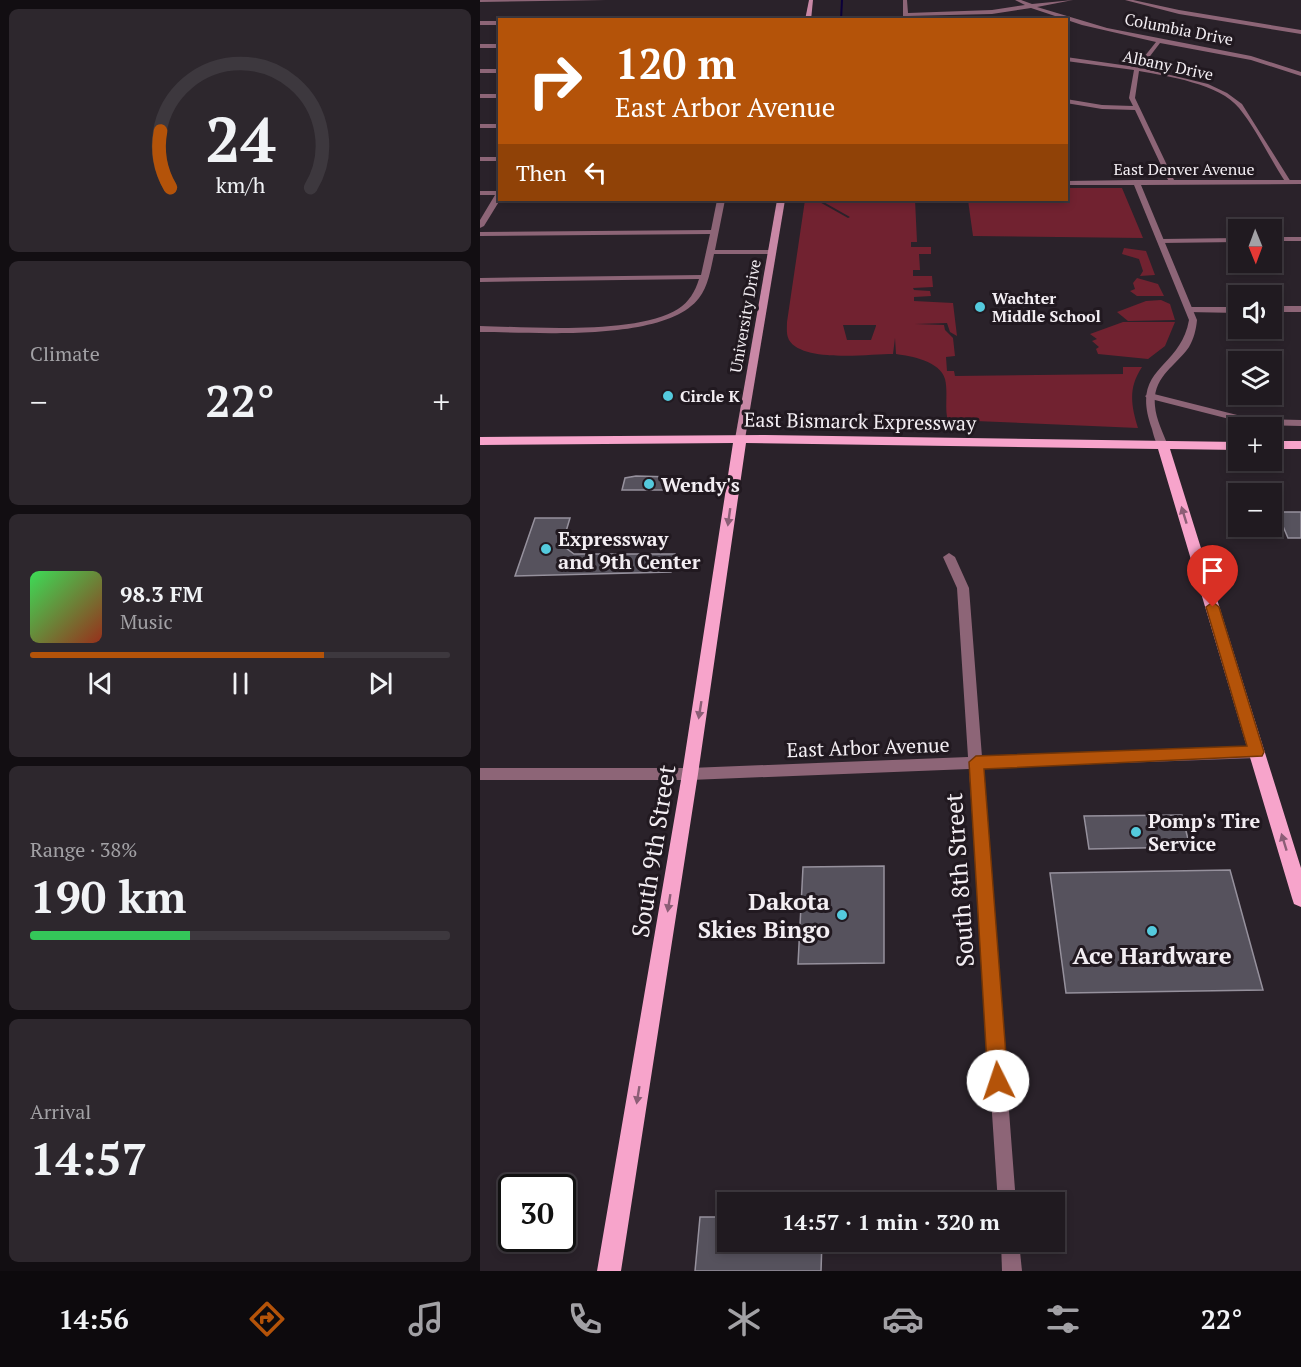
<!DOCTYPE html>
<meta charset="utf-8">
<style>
body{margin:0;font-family:"PT Serif",serif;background:#2d272d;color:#f1f3f6;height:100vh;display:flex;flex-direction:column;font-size:22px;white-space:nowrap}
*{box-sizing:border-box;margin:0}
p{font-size:20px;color:#a2a1a5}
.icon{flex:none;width:33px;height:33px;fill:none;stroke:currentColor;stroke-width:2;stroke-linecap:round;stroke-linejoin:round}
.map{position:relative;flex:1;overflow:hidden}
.panel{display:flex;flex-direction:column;gap:9px;padding:9px;background:#120e12;width:480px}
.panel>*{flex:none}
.banner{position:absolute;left:18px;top:18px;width:570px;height:183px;border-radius:0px;box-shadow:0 3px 9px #0003,0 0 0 2px #3d383e;background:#b45309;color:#fff;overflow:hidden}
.needle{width:39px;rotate:179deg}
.tools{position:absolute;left:748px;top:219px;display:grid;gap:12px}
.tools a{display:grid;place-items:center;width:54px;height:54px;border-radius:0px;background:#201a20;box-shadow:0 3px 9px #0003,0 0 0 2px #3d383e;font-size:30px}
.speed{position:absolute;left:18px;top:1174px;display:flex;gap:12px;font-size:30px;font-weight:700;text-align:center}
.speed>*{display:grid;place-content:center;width:78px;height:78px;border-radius:50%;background:#201a20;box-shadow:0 3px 9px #0003,0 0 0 2px #3d383e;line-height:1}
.speed .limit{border:3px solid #111;border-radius:9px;background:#fff;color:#111}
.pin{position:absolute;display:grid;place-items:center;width:51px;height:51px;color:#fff;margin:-62px -26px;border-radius:50% 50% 50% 0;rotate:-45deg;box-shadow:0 0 6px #0007}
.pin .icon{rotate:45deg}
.me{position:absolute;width:66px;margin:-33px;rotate:356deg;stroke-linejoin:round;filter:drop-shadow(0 0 4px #0008)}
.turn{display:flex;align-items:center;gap:21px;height:126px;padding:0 18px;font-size:27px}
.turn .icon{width:78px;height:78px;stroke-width:2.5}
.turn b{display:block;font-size:42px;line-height:51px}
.then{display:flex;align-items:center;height:57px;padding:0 18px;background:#0003;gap:12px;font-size:22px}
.big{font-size:45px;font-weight:800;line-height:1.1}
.panel .card{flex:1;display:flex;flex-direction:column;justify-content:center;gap:9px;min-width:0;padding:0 21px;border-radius:9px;background:#2d272d}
.panel .dial{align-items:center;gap:0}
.dial svg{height:156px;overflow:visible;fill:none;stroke:#3d383e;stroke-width:7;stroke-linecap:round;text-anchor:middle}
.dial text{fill:#f1f3f6;stroke:none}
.song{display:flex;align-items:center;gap:18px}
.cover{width:72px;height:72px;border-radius:9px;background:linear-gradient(135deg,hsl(130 70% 55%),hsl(10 70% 35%))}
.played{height:6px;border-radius:3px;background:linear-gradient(90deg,#b45309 70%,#3d383e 70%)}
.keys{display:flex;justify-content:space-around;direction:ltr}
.heat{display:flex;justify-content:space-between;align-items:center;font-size:33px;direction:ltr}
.charge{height:9px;border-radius:4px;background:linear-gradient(90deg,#34c759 38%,#3d383e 0)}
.trip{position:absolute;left:237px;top:1192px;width:348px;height:60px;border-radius:0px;background:#201a20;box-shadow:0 3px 9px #0003,0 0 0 2px #3d383e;font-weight:800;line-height:60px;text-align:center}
.tabs{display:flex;height:96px;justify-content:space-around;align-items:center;background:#0d0a0d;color:#a2a1a5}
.tabs .icon{width:42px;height:42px}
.tabs .active{color:#b45309}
.tabs b{font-size:27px;color:#f1f3f6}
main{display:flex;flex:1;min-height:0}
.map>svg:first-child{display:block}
.green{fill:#712230;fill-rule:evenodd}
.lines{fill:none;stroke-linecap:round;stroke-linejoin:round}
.stream{stroke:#0c003a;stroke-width:2}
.building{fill:#56525d;stroke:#96919d;stroke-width:1.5}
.minor{fill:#8d6577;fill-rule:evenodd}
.tertiary{fill:#8d6577;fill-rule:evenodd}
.secondary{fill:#c988a6;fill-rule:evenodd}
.primary{fill:#f7a4cb;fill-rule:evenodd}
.oneway{fill:#8c5e76}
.route{fill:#b45309;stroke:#753606;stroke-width:1.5}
.poi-dot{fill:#54cadd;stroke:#211920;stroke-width:2}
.labels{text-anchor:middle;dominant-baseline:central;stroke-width:6;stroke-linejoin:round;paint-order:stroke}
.far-street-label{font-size:16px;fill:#f3eef3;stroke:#211920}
.far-poi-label{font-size:16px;font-weight:bold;fill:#f3eef3;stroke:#211920;text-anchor:start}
.street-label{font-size:20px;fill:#f3eef3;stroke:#211920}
.poi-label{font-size:20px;font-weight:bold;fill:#f3eef3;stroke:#211920;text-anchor:start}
.near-street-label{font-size:24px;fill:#f3eef3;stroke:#211920}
.near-poi-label{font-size:24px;font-weight:bold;fill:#f3eef3;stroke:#211920;text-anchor:end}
</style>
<main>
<section class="panel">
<div class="card dial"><svg viewBox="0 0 100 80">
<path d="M14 69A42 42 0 1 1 86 69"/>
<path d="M14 69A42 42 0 0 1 9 40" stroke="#b45309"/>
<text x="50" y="56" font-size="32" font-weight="700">24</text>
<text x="50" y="72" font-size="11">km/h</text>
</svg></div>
<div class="card"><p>Climate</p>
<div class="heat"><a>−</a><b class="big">22°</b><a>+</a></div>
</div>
<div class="card">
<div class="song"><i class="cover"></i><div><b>98.3 FM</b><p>Music</p></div></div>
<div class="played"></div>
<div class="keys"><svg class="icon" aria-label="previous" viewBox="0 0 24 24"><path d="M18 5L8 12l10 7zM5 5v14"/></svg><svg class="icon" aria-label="pause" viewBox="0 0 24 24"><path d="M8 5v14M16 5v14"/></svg><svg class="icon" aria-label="next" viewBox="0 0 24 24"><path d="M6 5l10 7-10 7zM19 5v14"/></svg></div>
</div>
<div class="card"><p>Range · 38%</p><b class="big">190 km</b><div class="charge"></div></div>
<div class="card"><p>Arrival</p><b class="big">14:57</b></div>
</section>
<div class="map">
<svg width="821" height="1271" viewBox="0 0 821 1271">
<rect width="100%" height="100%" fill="#2a222a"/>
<g class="green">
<polygon points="587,188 642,188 663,238 493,236 488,200 586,200"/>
<path d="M 325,200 L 336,200 L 368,218 L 370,217 L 340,200 L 435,200 L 437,242 L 431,242 L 431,247 L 451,247 L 451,254 L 439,254 L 440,270 L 433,270 L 433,276 L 452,276 L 453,287 L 433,288 L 434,290 L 450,291 L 451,296 L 434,297 L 434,301 L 473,303 L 477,336 L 470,332 L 467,323 L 435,324 L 464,325 L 465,330 L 473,338 L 475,356 L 466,357 L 467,371 L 474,371 L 475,376 L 643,374 L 643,367 L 662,367 C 648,388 651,405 658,428 L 471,420 L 467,417 C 465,405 468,391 465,379 C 460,361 431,356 416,354 L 415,338 L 413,354 C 389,354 323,363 309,340 C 306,334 307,328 307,322 ZM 363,325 L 396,325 L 396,326 L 391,340 L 367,340 Z"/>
<polygon points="644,248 666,251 675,275 660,276 663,271 659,259 642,254"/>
<polygon points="657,278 678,284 684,296 657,296 650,291 655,289 653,283"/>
<polygon points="681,300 690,304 695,320 648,321 637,312 666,301"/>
<polygon points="643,322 695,322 685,346 668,359 618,354 616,349 619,347 612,341 617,339 610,334"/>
</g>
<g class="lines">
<polyline class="stream" points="361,20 362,0"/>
</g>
<g class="building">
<polygon points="156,476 191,477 188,490 142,490 145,478"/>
<polygon points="797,512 821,512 821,538 808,538"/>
<polygon points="55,518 90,518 82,545 94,554 195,554 191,572 35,576"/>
<polygon points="702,815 710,847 609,849 604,816"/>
<polygon points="404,866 404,963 318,964 323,867"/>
<polygon points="750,870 783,990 586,993 570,873"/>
<polygon points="220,1217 248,1217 248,1242 342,1242 341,1271 215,1271"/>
</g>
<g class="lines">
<g class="minor">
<polygon points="0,0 126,0 0,2"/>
<path d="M 423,0 L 427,0 L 428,13 L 512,10 L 545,5 L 535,0 L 541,0 L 552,4 L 593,0 L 557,7 L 627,28 L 771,56 L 821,72 L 821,76 L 771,60 L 680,43 L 661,68 L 728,84 L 747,93 L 762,104 L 811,182 L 806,183 C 790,159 777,130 759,108 C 740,84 687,76 659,71 L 655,98 L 695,182 L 692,184 L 689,182 L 655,110 L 622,109 L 586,103 L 586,99 L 622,105 L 653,106 L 649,98 L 654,70 L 586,61 L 586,57 L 656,67 L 676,42 L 602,25 L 551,8 L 512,14 L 428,16 L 429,20 L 423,20 Z"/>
<rect x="0" y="21" width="20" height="4"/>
<rect x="0" y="44" width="20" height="4"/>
<rect x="0" y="69" width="20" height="4"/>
<rect x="0" y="94" width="20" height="4"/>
<rect x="0" y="124" width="20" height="4"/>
<rect x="0" y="157" width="20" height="4"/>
<polygon points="0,191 20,191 20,200 4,226 0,228 0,220 15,195 0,195"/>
<path d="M 237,200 L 245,200 L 235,250 L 292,250 L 296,252 L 292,254 L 234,254 C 231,268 228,287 219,298 C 185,343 52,332 0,332 L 0,326 C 50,327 157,335 198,309 C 209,302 215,292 219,279 L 0,282 L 0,278 L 221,275 L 230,234 L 0,236 L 0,232 L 231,230 Z"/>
<rect x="792" y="237" width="29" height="4"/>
<polygon points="759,238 759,242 681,243 677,241 681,239"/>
<rect x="792" y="306" width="29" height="6"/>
<polygon points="710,307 759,307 759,313 707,312 706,310"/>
<polygon points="670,393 773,419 821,420 821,426 773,425 667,398 665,396"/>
<polygon points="469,553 475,557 489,588 502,757 777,746 782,748 784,752 782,756 777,758 503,768 536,1203 518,1203 489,769 210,780 0,780 0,768 210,768 488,757 477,588 463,557"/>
<polygon points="521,1242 539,1242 542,1271 522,1271"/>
</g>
<g class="tertiary">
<polygon points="645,0 653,0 699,10 821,30 821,34 699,14"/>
<path d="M 656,180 L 821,180 L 821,184 L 661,185 L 717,320 C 716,330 714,338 709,347 C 695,367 672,377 675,406 C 676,419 683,433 688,446 L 683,449 C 676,446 674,437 672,429 C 649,366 700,371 709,320 L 654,185 L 586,185 L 586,181 Z"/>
</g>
<g class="secondary">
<polygon points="329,0 333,0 331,20 325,20"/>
<polygon points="297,200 305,200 265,439 260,442 255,439"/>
</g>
<g class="primary">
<polygon points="285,435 759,442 759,450 690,449 821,868 821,907 814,904 812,898 678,449 266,443 218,774 141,1271 117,1271 202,774 253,443 0,445 0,437"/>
<rect x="792" y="441" width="29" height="8"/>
</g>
</g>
<defs><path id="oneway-solid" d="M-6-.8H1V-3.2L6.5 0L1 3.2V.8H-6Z" transform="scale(1.5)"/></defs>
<g class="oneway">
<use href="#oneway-solid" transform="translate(704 515) rotate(-107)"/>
<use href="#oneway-solid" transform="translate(249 517) rotate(98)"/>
<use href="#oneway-solid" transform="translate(220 710) rotate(99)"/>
<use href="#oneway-solid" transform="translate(804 842) rotate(-107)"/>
<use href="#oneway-solid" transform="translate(189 903) rotate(99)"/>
<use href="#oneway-solid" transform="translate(158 1095) rotate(99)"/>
</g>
<polygon class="route" points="733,602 739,607 784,752 782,756 504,769 528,1081 525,1088 518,1091 511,1088 508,1081 489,762 496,756 767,746 726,607"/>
<g class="poi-dot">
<circle cx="500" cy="307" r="6"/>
<circle cx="188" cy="396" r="6"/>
<circle cx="169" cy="484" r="6"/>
<circle cx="66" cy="549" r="6"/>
<circle cx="656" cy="832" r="6"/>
<circle cx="362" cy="915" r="6"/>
<circle cx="672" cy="931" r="6"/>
</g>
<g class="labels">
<g class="far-street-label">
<text transform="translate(699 29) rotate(11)">Columbia Drive</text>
<text transform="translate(688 65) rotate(12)">Albany Drive</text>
<text x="704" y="169">East Denver Avenue</text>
<text transform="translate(265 316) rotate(-80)">University Drive</text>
</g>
<g class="far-poi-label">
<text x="512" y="298">Wachter<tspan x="512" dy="18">Middle School</tspan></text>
<text x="200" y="396">Circle K</text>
</g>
<g class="street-label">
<text transform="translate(380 421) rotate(1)">East Bismarck Expressway</text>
<text transform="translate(388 747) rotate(-2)">East Arbor Avenue</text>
</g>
<g class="poi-label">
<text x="181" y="484">Wendy's</text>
<text x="78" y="538">Expressway<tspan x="78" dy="23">and 9th Center</tspan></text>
<text x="668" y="820">Pomp's Tire<tspan x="668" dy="23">Service</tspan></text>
</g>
<g class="near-street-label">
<text transform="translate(173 851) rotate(-81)">South 9th Street</text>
<text transform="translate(479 880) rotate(-94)">South 8th Street</text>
</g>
<g class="near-poi-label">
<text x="350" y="901">Dakota<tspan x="350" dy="28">Skies Bingo</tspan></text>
<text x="672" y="955" text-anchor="middle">Ace Hardware</text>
</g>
</g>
</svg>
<div class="tools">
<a><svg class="needle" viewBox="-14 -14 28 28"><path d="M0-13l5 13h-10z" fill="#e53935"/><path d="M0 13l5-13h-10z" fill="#a2a1a5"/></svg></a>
<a><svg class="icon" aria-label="sound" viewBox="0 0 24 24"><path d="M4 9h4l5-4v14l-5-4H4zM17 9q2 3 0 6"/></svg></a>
<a><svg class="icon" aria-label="layers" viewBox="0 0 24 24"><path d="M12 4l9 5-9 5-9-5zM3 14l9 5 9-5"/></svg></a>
<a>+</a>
<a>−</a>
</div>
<div class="speed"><div class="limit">30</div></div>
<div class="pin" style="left:733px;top:607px;background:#d93025"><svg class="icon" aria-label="arrive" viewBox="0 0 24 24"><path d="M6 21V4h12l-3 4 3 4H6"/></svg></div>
<svg class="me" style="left:518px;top:1081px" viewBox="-20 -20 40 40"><circle r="19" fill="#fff"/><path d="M0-13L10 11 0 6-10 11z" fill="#b45309"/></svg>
<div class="trip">14:57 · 1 min · 320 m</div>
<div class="banner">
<div class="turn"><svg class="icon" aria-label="right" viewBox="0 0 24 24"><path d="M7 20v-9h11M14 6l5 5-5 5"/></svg><div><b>120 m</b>East Arbor Avenue</div></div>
<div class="then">Then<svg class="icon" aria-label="left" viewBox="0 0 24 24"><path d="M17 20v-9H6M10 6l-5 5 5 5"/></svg></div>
</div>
</div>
</main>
<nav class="tabs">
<b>14:56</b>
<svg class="icon active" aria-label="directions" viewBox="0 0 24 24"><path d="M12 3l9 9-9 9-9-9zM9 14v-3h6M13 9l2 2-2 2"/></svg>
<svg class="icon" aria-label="music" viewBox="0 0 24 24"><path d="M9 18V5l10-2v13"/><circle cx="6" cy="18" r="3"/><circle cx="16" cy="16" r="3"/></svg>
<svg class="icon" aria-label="phone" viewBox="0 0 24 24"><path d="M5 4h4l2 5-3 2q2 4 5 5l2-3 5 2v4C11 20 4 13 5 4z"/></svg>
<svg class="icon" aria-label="climate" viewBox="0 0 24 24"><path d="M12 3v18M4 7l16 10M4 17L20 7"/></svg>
<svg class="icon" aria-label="car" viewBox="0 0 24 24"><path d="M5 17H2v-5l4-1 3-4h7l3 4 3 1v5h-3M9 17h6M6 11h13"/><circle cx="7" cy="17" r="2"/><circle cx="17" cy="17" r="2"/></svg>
<svg class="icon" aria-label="filters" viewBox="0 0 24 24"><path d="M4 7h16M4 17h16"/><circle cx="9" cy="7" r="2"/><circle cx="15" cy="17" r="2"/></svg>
<b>22°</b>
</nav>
